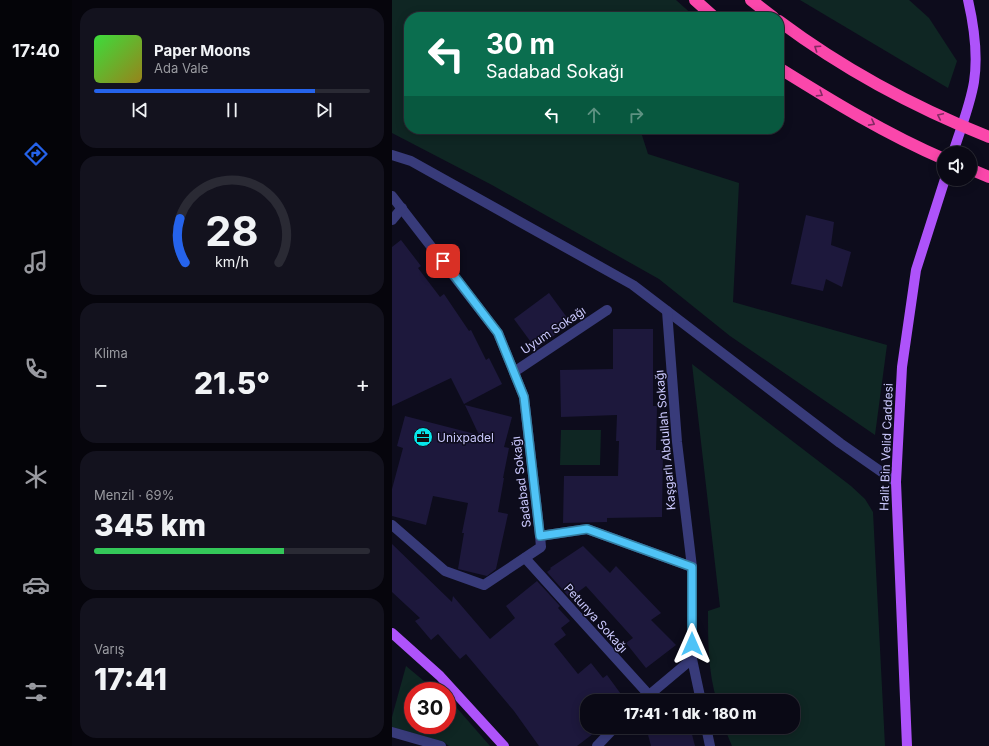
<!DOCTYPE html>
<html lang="tr">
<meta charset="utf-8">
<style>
body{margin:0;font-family:Inter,sans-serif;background:#13121e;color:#f1f3f6;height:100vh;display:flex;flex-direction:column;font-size:15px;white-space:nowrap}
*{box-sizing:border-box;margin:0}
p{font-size:13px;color:#999aa0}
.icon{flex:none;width:22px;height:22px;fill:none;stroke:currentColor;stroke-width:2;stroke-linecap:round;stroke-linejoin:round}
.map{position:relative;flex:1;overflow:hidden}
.drawer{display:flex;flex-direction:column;gap:8px;padding:8px;background:#06050c;width:320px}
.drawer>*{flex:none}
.banner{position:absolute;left:12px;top:12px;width:380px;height:122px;border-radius:16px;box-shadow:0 2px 10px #0003,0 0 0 1px #2a2a34;background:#0b6e4f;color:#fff;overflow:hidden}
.buttons{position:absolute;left:545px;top:146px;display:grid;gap:8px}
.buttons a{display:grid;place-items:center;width:40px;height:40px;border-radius:50%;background:#0a0915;box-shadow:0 2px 10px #0003,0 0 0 1px #2a2a34;font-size:20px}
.speed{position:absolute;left:12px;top:682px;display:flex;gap:8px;font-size:20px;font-weight:700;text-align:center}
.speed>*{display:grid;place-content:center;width:52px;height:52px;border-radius:50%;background:#0a0915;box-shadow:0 2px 10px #0003,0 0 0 1px #2a2a34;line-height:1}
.speed .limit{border:6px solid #d22;background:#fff;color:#111}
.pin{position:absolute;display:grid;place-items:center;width:34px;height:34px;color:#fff;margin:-17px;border-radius:8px;box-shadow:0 2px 6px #0006}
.me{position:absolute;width:44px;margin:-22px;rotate:0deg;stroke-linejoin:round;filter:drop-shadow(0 0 3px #0008)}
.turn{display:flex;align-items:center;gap:14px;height:84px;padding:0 16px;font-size:18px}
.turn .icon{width:52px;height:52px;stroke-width:2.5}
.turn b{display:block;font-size:28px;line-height:34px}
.lanes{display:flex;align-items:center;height:38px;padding:0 16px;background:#0003;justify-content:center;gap:20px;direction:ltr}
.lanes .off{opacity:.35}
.big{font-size:30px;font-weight:800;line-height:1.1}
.drawer .widget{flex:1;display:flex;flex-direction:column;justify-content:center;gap:6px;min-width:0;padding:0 14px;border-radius:16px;background:#13121e}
.drawer .dial{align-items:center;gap:0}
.dial svg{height:104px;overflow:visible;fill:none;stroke:#2a2a34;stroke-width:7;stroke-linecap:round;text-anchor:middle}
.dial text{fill:#f1f3f6;stroke:none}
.song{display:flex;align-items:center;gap:12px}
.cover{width:48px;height:48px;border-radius:6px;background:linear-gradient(135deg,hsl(120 70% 55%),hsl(50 70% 35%))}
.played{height:4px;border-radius:2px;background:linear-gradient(90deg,#2563eb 80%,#2a2a34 80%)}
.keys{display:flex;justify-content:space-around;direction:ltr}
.heat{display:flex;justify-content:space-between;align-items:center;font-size:22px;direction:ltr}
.charge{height:6px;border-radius:3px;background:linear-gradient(90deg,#34c759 69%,#2a2a34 0)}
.trip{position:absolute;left:188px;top:694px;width:220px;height:40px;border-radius:16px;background:#0a0915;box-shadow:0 2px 10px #0003,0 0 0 1px #2a2a34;font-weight:800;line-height:40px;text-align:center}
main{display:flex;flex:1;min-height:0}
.tabs{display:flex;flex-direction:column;width:72px;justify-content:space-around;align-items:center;background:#040408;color:#999aa0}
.tabs .icon{width:28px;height:28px}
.tabs .selected{color:#2563eb}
.tabs b{font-size:18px;color:#f1f3f6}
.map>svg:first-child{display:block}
.green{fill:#0f2623}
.building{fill:#1d183c}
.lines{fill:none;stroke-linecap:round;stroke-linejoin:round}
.minor{stroke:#383b7a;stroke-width:10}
.major{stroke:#ae53fa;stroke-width:10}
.highway{stroke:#fa47ab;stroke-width:12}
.oneway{stroke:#842a64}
.route-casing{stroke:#337fa1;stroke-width:10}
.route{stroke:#4fc3f7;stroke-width:7}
.labels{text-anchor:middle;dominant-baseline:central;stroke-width:3;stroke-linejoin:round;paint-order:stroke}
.street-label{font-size:12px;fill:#cac8fd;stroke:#0d0c1c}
.poi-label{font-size:12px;fill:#cac8fd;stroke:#0d0c1c;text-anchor:start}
</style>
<main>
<nav class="tabs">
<b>17:40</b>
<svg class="icon selected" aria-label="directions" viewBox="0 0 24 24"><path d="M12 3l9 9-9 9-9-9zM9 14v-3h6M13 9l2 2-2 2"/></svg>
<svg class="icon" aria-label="music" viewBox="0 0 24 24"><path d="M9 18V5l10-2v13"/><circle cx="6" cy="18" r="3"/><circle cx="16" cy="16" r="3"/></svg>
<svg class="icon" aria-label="phone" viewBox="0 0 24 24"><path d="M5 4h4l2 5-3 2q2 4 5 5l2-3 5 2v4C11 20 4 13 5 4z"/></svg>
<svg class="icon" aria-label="climate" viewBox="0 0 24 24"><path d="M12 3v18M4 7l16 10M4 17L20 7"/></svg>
<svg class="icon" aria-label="car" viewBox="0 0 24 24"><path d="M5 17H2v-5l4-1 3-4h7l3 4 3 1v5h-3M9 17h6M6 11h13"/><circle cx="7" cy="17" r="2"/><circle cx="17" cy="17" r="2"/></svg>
<svg class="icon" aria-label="filters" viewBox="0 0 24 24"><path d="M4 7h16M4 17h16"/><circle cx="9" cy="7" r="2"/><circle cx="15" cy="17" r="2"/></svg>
</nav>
<section class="drawer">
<div class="widget">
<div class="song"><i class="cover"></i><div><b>Paper Moons</b><p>Ada Vale</p></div></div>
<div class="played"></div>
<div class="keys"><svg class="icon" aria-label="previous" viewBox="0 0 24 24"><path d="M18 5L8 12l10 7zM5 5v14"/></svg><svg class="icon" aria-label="pause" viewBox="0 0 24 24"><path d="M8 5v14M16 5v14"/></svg><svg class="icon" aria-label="next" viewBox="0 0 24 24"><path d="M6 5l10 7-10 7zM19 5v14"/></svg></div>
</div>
<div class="widget dial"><svg viewBox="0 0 100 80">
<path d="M14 69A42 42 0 1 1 86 69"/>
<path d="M14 69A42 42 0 0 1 10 35" stroke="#2563eb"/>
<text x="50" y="56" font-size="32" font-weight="700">28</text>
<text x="50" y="72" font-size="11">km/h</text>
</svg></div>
<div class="widget"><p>Klima</p>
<div class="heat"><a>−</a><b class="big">21.5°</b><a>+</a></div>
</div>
<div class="widget"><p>Menzil · 69%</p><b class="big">345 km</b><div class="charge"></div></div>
<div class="widget"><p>Varış</p><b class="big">17:41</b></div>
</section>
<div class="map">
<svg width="597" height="746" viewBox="0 0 597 746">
<rect width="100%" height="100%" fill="#0d0c1c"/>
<g class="green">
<polygon points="0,0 284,0 303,17 17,17 17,129 248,129 256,154 347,183 341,302 495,345 483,435 338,336 267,279 100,185 0,133"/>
<polygon points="408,0 517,0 537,18 565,61 556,88"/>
<path d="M 300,364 L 459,486 L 473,499 L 481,512 L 493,746 L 340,746 L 332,727 L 401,727 L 401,701 L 325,701 C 316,672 316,641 316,611 L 328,607 Z"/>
<polygon points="169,430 209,430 208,465 168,465"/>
<polygon points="14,666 44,691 21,691 21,725 55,725 55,700 64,707 98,746 57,746 52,742 0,727 0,717"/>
</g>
<g class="building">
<polygon points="414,215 442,222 439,245 459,252 450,287 434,279 431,291 399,284"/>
<polygon points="9,240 29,266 26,268 48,297 52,294 77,331 79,330 94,360 97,358 110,384 72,404 59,378 0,406 0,247"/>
<polygon points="157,293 179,323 144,349 122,319"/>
<polygon points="221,329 261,329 261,406 265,406 264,450 271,450 270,517 215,518 215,522 171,523 172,476 226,476 227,441 224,441 225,415 169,417 168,370 221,369"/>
<polygon points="73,405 120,417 112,447 117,448 111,478 112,478 106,512 116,514 104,569 95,576 66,569 72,533 70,533 76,503 41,496 34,525 0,516 0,489 11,448 5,446 13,416 87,435"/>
<polygon points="0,544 60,602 61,596 98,639 123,618 114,606 145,581 168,606 166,608 178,621 169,628 174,635 162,644 186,674 199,663 211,678 215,675 234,701 195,701 195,727 210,727 185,746 147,746 122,711 74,654 68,659 46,634 39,640 23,621 28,618 0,592"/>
<polygon points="191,546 218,573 224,566 269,613 259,620 284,645 254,668 234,643 241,638 194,586 178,598 155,572 159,569 158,568"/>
<polygon points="254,727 298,727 303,746 259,746"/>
</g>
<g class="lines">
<g class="minor">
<polyline points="0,155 19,161 241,285 448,443 504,482"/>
<polyline points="0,196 106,333 132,397 148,536 195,529 300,567 300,659 309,701"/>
<polyline points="0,220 10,208"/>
<polyline points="275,311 285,442 300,567"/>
<polyline points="122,372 215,310"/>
<polyline points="0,525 53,571 92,585 149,547 148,536"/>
<polyline points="133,558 257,695"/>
<polyline points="250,701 300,659"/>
<polyline points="314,727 318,746"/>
<polyline points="0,732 49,746"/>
<polyline points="205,746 223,727"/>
</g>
<g class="major">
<path d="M 561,153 C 568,130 578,106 582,82 C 586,56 582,26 576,0"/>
<polyline points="0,633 48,676 112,746"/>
<polyline points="515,746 504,482 510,367 524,270 553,179"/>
</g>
<g class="highway">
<polyline points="303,0 322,17"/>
<polyline points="359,0 381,17"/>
<path d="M 387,21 C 450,68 524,108 597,137"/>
<path d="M 387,68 C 440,101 494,134 552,159"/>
<polyline points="578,169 597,177"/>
</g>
</g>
<defs><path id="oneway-chevron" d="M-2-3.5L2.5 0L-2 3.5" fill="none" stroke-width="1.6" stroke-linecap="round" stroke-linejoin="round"/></defs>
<g class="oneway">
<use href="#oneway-chevron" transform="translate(425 48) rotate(-146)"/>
<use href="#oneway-chevron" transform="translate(428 94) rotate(32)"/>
<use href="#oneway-chevron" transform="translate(548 116) rotate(-155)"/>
<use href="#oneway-chevron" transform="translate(480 123) rotate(28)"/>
</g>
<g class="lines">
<defs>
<polyline id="route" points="51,261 106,333 132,397 148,536 195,529 300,567 300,644"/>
</defs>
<use href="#route" class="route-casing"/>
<use href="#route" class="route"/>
</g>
<defs>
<symbol id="office-disc" viewBox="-11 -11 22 22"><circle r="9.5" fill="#07e7eb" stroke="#0d0c1c"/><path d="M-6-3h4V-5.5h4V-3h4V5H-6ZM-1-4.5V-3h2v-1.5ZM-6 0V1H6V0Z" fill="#111"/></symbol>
</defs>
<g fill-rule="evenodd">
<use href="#office-disc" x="20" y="426" width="22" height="22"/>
</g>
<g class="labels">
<g class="street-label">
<text transform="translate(161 330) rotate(-34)">Uyum Sokağı</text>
<text transform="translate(273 440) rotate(-95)">Kaşgarlı Abdullah Sokağı</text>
<text transform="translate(494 447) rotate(-88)">Halit Bin Velid Caddesi</text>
<text transform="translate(129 482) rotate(-97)">Sadabad Sokağı</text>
<text transform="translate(204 618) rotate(48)">Petunya Sokağı</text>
</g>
<g class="poi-label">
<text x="45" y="437">Unixpadel</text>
</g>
</g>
</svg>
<div class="buttons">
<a><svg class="icon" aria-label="sound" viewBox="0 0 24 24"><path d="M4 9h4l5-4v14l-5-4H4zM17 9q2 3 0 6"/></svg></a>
</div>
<div class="speed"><div class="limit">30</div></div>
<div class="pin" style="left:51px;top:261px;background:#d93025"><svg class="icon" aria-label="arrive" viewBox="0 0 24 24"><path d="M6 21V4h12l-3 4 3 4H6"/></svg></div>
<svg class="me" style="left:300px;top:644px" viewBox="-20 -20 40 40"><path d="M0-17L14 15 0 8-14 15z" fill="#4fc3f7" stroke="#fff" stroke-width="4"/></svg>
<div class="trip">17:41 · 1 dk · 180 m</div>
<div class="banner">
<div class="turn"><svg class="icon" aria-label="left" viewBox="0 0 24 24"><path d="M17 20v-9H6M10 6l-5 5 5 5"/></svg><div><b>30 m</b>Sadabad Sokağı</div></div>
<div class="lanes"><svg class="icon" aria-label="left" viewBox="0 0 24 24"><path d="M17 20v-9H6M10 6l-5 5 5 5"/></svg><svg class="icon off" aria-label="ahead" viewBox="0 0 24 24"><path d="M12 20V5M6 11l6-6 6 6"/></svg><svg class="icon off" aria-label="right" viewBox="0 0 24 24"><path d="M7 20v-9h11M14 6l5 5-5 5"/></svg></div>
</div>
</div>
</main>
